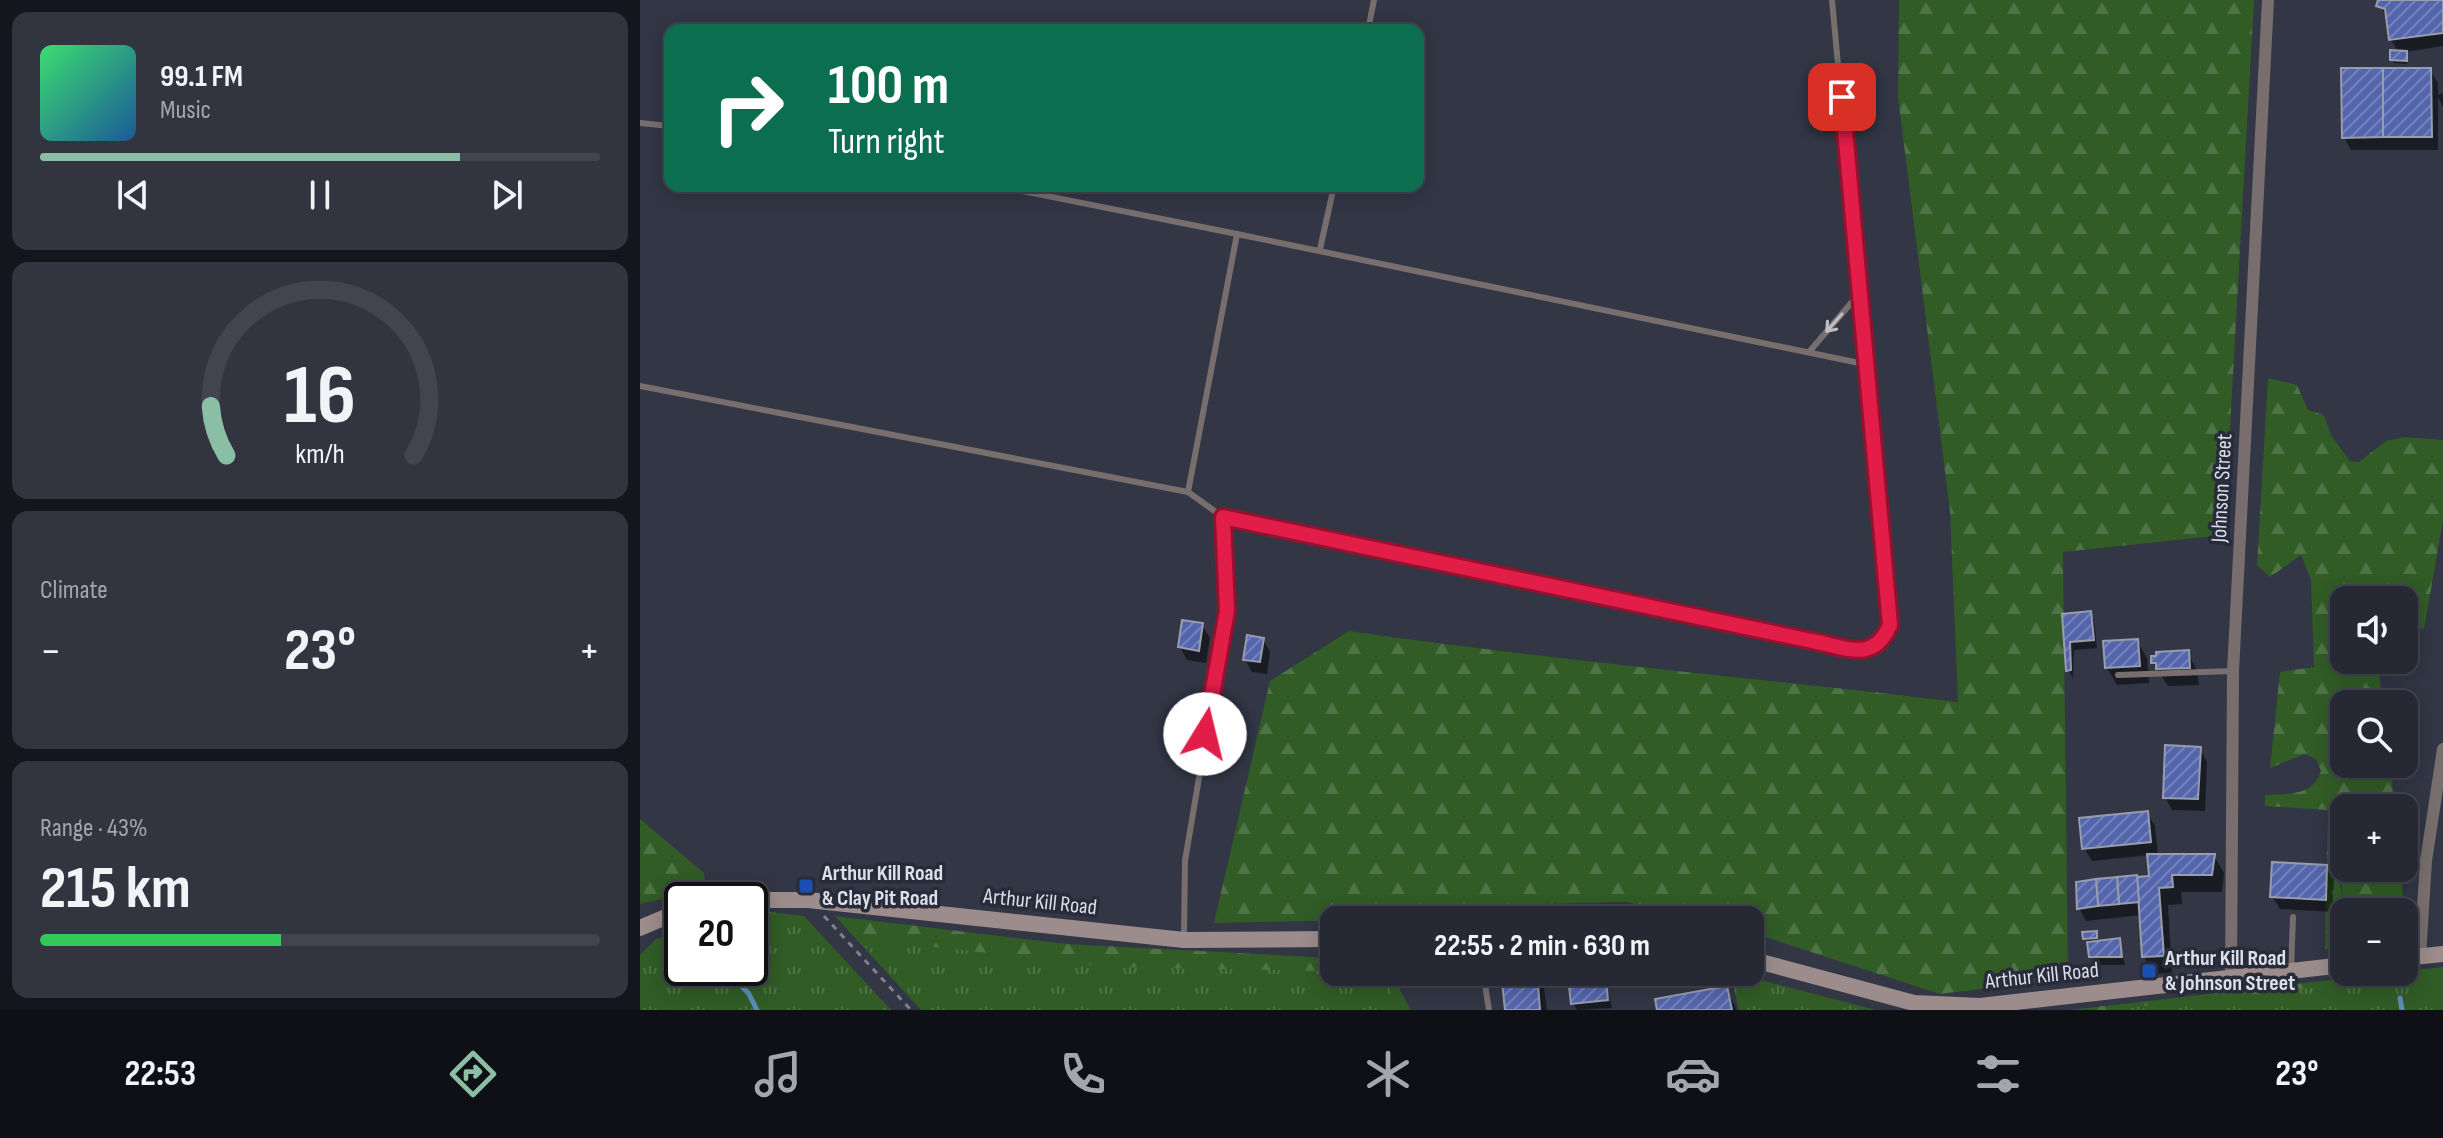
<!DOCTYPE html>
<meta charset="utf-8">
<style>
body{margin:0;font-family:"Sofia Sans Condensed",sans-serif;background:#323440;color:#f1f3f6;height:100vh;display:flex;flex-direction:column;font-size:30px;white-space:nowrap}
*{box-sizing:border-box;margin:0}
p{font-size:26px;color:#a4a6ac}
.icon{flex:none;width:44px;height:44px;fill:none;stroke:currentColor;stroke-width:2;stroke-linecap:round;stroke-linejoin:round}
.map{position:relative;flex:1;overflow:hidden}
.details{display:flex;flex-direction:column;gap:12px;padding:12px;background:#15161d;width:640px}
.details>*{flex:none}
.guide{position:absolute;left:24px;top:24px;width:760px;height:168px;border-radius:16px;box-shadow:0 4px 20px #0003,0 0 0 2px #42444f;background:#0b6e4f;color:#fff;overflow:hidden}
.buttons{position:absolute;left:1690px;top:586px;display:grid;gap:16px}
.buttons a{display:grid;place-items:center;width:88px;height:88px;border-radius:16px;background:#262834;box-shadow:0 4px 20px #0003,0 0 0 2px #42444f;font-size:40px}
.speed{position:absolute;left:24px;top:882px;display:flex;gap:16px;font-size:40px;font-weight:700;text-align:center}
.speed>*{display:grid;place-content:center;width:104px;height:104px;border-radius:50%;background:#262834;box-shadow:0 4px 20px #0003,0 0 0 2px #42444f;line-height:1}
.speed .limit{border:4px solid #111;border-radius:12px;background:#fff;color:#111}
.pin{position:absolute;display:grid;place-items:center;width:68px;height:68px;color:#fff;margin:-34px;border-radius:16px;box-shadow:0 4px 12px #0006}
.me{position:absolute;width:88px;margin:-44px;rotate:9deg;stroke-linejoin:round;filter:drop-shadow(0 0 6px #0008)}
.turn{display:flex;align-items:center;gap:28px;height:168px;padding:0 32px;font-size:36px}
.turn .icon{width:104px;height:104px;stroke-width:2.5}
.turn b{display:block;font-size:56px;line-height:68px}
.big{font-size:60px;font-weight:700;line-height:1.1}
.details .widget{flex:1;display:flex;flex-direction:column;justify-content:center;gap:12px;min-width:0;padding:0 28px;border-radius:16px;background:#323440}
.details .dial{align-items:center;gap:0}
.dial svg{height:208px;overflow:visible;fill:none;stroke:#42444f;stroke-width:7;stroke-linecap:round;text-anchor:middle}
.dial text{fill:#f1f3f6;stroke:none}
.song{display:flex;align-items:center;gap:24px}
.cover{width:96px;height:96px;border-radius:12px;background:linear-gradient(135deg,hsl(140 70% 55%),hsl(210 70% 35%))}
.played{height:8px;border-radius:4px;background:linear-gradient(90deg,#8abfa5 75%,#42444f 75%)}
.keys{display:flex;justify-content:space-around;direction:ltr}
.heat{display:flex;justify-content:space-between;align-items:center;font-size:44px;direction:ltr}
.charge{height:12px;border-radius:6px;background:linear-gradient(90deg,#34c759 43%,#42444f 0)}
.trip{position:absolute;left:680px;top:906px;width:444px;height:80px;border-radius:16px;background:#262834;box-shadow:0 4px 20px #0003,0 0 0 2px #42444f;font-weight:700;line-height:80px;text-align:center}
.tab-bar{display:flex;height:128px;justify-content:space-around;align-items:center;background:#0f1015;color:#a4a6ac}
.tab-bar .icon{width:56px;height:56px}
.tab-bar .selected{color:#8abfa5}
.tab-bar b{font-size:36px;color:#f1f3f6}
main{display:flex;flex:1;min-height:0}
.map>svg:first-child{display:block}
.grass{fill:url(#grass-dots)}
.forest{fill:url(#forest-firs)}
.park{fill:url(#park-tufts)}
.shadow{fill:#0007}
.lines{fill:none;stroke-linecap:round;stroke-linejoin:round}
.stream{stroke:#5a8cb7;stroke-width:5}
.building{fill:url(#building-hatch);stroke:#979dae;stroke-width:2}
.path{stroke:#7d818d;stroke-width:3;stroke-dasharray:6 6;stroke-linecap:butt}
.lane{stroke:#786e6e;stroke-width:6}
.street{stroke:#786e6e;stroke-width:12}
.secondary{stroke:#9c8d8c;stroke-width:16}
.oneway{stroke:#bebdc3}
.route-casing{stroke:#92132f;stroke-width:20}
.route{stroke:#e11d48;stroke-width:14}
.transit-dot{fill:#1a4fb4;stroke:#282c3a;stroke-width:3}
.labels{text-anchor:middle;dominant-baseline:central;stroke-width:7;stroke-linejoin:round;paint-order:stroke}
.street-label{font-size:22px;fill:#dcdfe8;stroke:#282c3a}
.poi-label{font-size:22px;font-weight:bold;fill:#dcdfe8;stroke:#282c3a;text-anchor:start}
</style>
<main>
<section class="details">
<div class="widget">
<div class="song"><i class="cover"></i><div><b>99.1 FM</b><p>Music</p></div></div>
<div class="played"></div>
<div class="keys"><svg class="icon" aria-label="previous" viewBox="0 0 24 24"><path d="M18 5L8 12l10 7zM5 5v14"/></svg><svg class="icon" aria-label="pause" viewBox="0 0 24 24"><path d="M8 5v14M16 5v14"/></svg><svg class="icon" aria-label="next" viewBox="0 0 24 24"><path d="M6 5l10 7-10 7zM19 5v14"/></svg></div>
</div>
<div class="widget dial"><svg viewBox="0 0 100 80">
<path d="M14 69A42 42 0 1 1 86 69"/>
<path d="M14 69A42 42 0 0 1 8 50" stroke="#8abfa5"/>
<text x="50" y="56" font-size="32" font-weight="700">16</text>
<text x="50" y="72" font-size="11">km/h</text>
</svg></div>
<div class="widget"><p>Climate</p>
<div class="heat"><a>−</a><b class="big">23°</b><a>+</a></div>
</div>
<div class="widget"><p>Range · 43%</p><b class="big">215 km</b><div class="charge"></div></div>
</section>
<div class="map">
<svg width="1803" height="1010" viewBox="0 0 1803 1010">
<defs>
<pattern id="grass-dots" width="8" height="8" patternUnits="userSpaceOnUse" patternTransform="scale(2)"><rect width="8" height="8" fill="#315c26"/><path d="M2 2h.1M6 6h.1" fill="none" stroke="#4e7346" stroke-width="1.8" stroke-linecap="round"/></pattern>
<pattern id="forest-firs" width="22" height="20" patternUnits="userSpaceOnUse" patternTransform="scale(2)"><rect width="22" height="20" fill="#315c26"/><path d="M5 1l3.5 6h-7zM16 11l3.5 6h-7z" fill="#4e7346"/></pattern>
<pattern id="park-tufts" width="24" height="20" patternUnits="userSpaceOnUse" patternTransform="scale(2)"><rect width="24" height="20" fill="#315c26"/><path d="M3 7l-1-3M5 7V3M7 7l1-3M15 17l-1-3M17 17v-4M19 17l1-3" fill="none" stroke="#4e7346"/></pattern>
<pattern id="building-hatch" width="6" height="6" patternUnits="userSpaceOnUse" patternTransform="scale(2)"><rect width="6" height="6" fill="#5465ac"/><path d="M-1 1l2-2M0 6l6-6M5 7l2-2" fill="none" stroke="#7482bb"/></pattern>
</defs>
<rect width="100%" height="100%" fill="#323645"/>
<path class="grass" d="M 1687,859 C 1707,889 1704,913 1704,947 L 1685,949 Z"/>
<g class="forest">
<path d="M 1259,0 L 1614,0 L 1584,535 L 1423,552 L 1428,972 L 1422,979 L 1300,994 L 1110,932 L 1110,920 L 1073,920 L 986,902 L 903,904 L 720,920 L 574,923 L 630,681 L 709,631 C 911,660 1115,678 1318,702 L 1310,511 L 1258,97 Z"/>
<path d="M 1628,378 L 1657,385 L 1668,410 L 1684,415 L 1691,435 L 1710,461 L 1719,462 L 1746,441 L 1765,437 L 1803,440 L 1803,520 L 1784,629 L 1772,625 L 1769,636 L 1764,635 L 1764,600 L 1704,600 L 1704,660 L 1739,660 L 1741,704 L 1704,704 L 1704,764 L 1751,764 L 1754,808 L 1704,808 L 1704,868 L 1761,868 L 1764,924 L 1764,912 L 1706,912 L 1699,876 L 1687,859 L 1688,810 L 1625,806 L 1625,795 C 1649,793 1672,797 1681,771 L 1676,759 L 1665,754 L 1630,768 L 1640,672 L 1674,667 L 1671,580 L 1661,555 L 1630,577 L 1617,565 Z"/>
<polygon points="0,819 64,873 66,889 0,904"/>
<polygon points="195,916 426,944 694,958 694,972 750,972 771,1010 281,1010"/>
<polygon points="1803,967 1803,1010 1430,1010"/>
</g>
<g class="park">
<polygon points="114,910 164,916 251,1010 0,1010 0,955 16,939 42,932 42,968 110,968 110,911"/>
<polygon points="217,938 471,967 741,972 763,1010 285,1010"/>
<polygon points="1090,972 1236,1010 1099,1010"/>
<polygon points="1803,974 1803,1010 1467,1010"/>
</g>
<g class="shadow">
<polygon points="1803,0 1803,46 1765,52 1767,64 1754,63 1752,60 1759,53 1751,40 1748,20 1738,1"/>
<polygon points="1790,70 1798,83 1798,95 1803,93 1803,107 1798,97 1798,150 1711,150 1704,137"/>
<polygon points="1450,613 1454,621 1457,648 1434,650 1433,678 1428,670 1424,616"/>
<polygon points="562,625 570,638 566,663 547,660 540,647"/>
<polygon points="623,639 630,652 627,674 612,672 605,659"/>
<polygon points="1497,641 1507,658 1509,683 1477,685 1467,668 1465,643"/>
<polygon points="1547,652 1557,670 1559,685 1528,686 1513,663"/>
<polygon points="1560,749 1567,762 1565,811 1532,810 1525,797"/>
<polygon points="1507,813 1515,826 1518,856 1574,856 1584,873 1582,892 1541,892 1542,904 1528,905 1532,973 1514,974 1504,957 1501,915 1446,921 1439,908 1497,879 1512,878 1510,855 1452,861 1444,848"/>
<polygon points="1686,867 1694,879 1692,912 1640,909 1632,896"/>
<polygon points="1456,933 1458,942 1479,940 1485,965 1456,965 1449,942 1445,939"/>
<polygon points="863,972 902,972 907,1010 867,1010"/>
<polygon points="965,980 972,1008 937,1010 933,1003"/>
<polygon points="1086,988 1097,1010 1019,1010"/>
</g>
<g class="lines">
<g class="stream">
<polyline points="85,968 109,994 117,1010"/>
<polyline points="1760,998 1762,1010"/>
</g>
</g>
<g class="building">
<polygon points="1738,0 1803,0 1803,33 1749,40 1745,9 1736,6"/>
<polygon points="1750,50 1767,51 1767,61 1750,60"/>
<polygon points="1701,68 1743,68 1743,137 1702,138"/>
<polygon points="1743,68 1791,68 1792,137 1743,137"/>
<polygon points="1451,611 1454,640 1430,642 1431,670 1426,671 1422,614"/>
<polygon points="542,620 563,623 559,651 538,647"/>
<polygon points="607,635 624,638 620,662 603,660"/>
<polygon points="1498,639 1500,666 1465,668 1463,641"/>
<polygon points="1549,650 1550,668 1516,669 1516,663 1511,663 1511,656 1516,656 1516,652"/>
<polygon points="1525,745 1561,747 1558,799 1523,798"/>
<polygon points="1508,811 1511,842 1442,849 1439,818"/>
<polygon points="1507,854 1575,854 1572,875 1532,875 1533,887 1519,888 1524,956 1502,957 1497,877 1509,876"/>
<polygon points="1632,862 1687,865 1686,900 1630,897"/>
<polygon points="1497,875 1499,902 1479,904 1477,877"/>
<polygon points="1477,877 1479,904 1458,906 1456,879"/>
<polygon points="1456,879 1458,906 1437,909 1436,882"/>
<polygon points="1457,931 1457,938 1443,939 1442,932"/>
<polygon points="1480,938 1482,957 1449,957 1447,942"/>
<polygon points="861,972 897,972 900,1010 865,1010"/>
<polygon points="966,978 968,1000 931,1004 929,986"/>
<polygon points="1087,986 1092,1010 1017,1010 1015,999"/>
</g>
<g class="lines">
<polyline class="path" points="184,916 271,1010"/>
<g class="lane">
<polyline points="728,30 734,0"/>
<polyline points="0,123 30,126"/>
<polyline points="357,186 597,234 548,492"/>
<polyline points="597,234 1224,364"/>
<polyline points="680,249 694,186"/>
<polyline points="1169,352 1218,295"/>
<polyline points="0,386 548,492 583,517 1227,651 1244,638 1250,625 1192,0"/>
<polyline points="1478,675 1593,671"/>
<polyline points="544,937 545,861 587,611 583,517"/>
<polyline points="1651,971 1653,917"/>
<polyline points="843,972 849,1010"/>
</g>
<g class="street">
<polyline points="1780,956 1786,861 1803,749"/>
<polyline points="1591,978 1593,671 1628,0"/>
</g>
<g class="secondary">
<polyline points="101,900 168,900 544,940 694,939"/>
<polyline points="0,928 42,910"/>
<polyline points="1764,958 1803,954"/>
<polyline points="1110,959 1274,1003 1340,1006 1704,965"/>
</g>
</g>
<defs><path id="oneway-shaft" d="M-6 0H5M1.5-3L5.5 0L1.5 3" fill="none" stroke-width="1.6" stroke-linecap="round" stroke-linejoin="round" transform="scale(2)"/></defs>
<use class="oneway" href="#oneway-shaft" transform="translate(1194 323) rotate(131)"/>
<g class="lines">
<defs>
<path id="route" d="M 565,734 L 587,611 L 583,517 L 1172,641 C 1206,647 1233,664 1250,625 L 1202,97"/>
</defs>
<use href="#route" class="route-casing"/>
<use href="#route" class="route"/>
</g>
<g class="transit-dot">
<rect x="158" y="878" width="16" height="16" rx="4"/>
<rect x="1501" y="963" width="16" height="16" rx="4"/>
</g>
<g class="labels">
<g class="street-label">
<text transform="translate(1582 488) rotate(-87)">Johnson Street</text>
<text transform="translate(400 902) rotate(6)">Arthur Kill Road</text>
<text transform="translate(1402 976) rotate(-6)">Arthur Kill Road</text>
</g>
<g class="poi-label">
<text x="182" y="873">Arthur Kill Road<tspan x="182" dy="25">&amp; Clay Pit Road</tspan></text>
<text x="1525" y="958">Arthur Kill Road<tspan x="1525" dy="25">&amp; Johnson Street</tspan></text>
</g>
</g>
</svg>
<div class="buttons">
<a><svg class="icon" aria-label="sound" viewBox="0 0 24 24"><path d="M4 9h4l5-4v14l-5-4H4zM17 9q2 3 0 6"/></svg></a>
<a><svg class="icon" aria-label="search" viewBox="0 0 24 24"><circle cx="10" cy="10" r="6"/><path d="M15 15l6 6"/></svg></a>
<a>+</a>
<a>−</a>
</div>
<div class="speed"><div class="limit">20</div></div>
<div class="pin" style="left:1202px;top:97px;background:#d93025"><svg class="icon" aria-label="arrive" viewBox="0 0 24 24"><path d="M6 21V4h12l-3 4 3 4H6"/></svg></div>
<svg class="me" style="left:565px;top:734px" viewBox="-20 -20 40 40"><circle r="19" fill="#fff"/><path d="M0-13L10 11 0 6-10 11z" fill="#e11d48"/></svg>
<div class="trip">22:55 · 2 min · 630 m</div>
<div class="guide">
<div class="turn"><svg class="icon" aria-label="right" viewBox="0 0 24 24"><path d="M7 20v-9h11M14 6l5 5-5 5"/></svg><div><b>100 m</b>Turn right</div></div>
</div>
</div>
</main>
<nav class="tab-bar">
<b>22:53</b>
<svg class="icon selected" aria-label="directions" viewBox="0 0 24 24"><path d="M12 3l9 9-9 9-9-9zM9 14v-3h6M13 9l2 2-2 2"/></svg>
<svg class="icon" aria-label="music" viewBox="0 0 24 24"><path d="M9 18V5l10-2v13"/><circle cx="6" cy="18" r="3"/><circle cx="16" cy="16" r="3"/></svg>
<svg class="icon" aria-label="phone" viewBox="0 0 24 24"><path d="M5 4h4l2 5-3 2q2 4 5 5l2-3 5 2v4C11 20 4 13 5 4z"/></svg>
<svg class="icon" aria-label="climate" viewBox="0 0 24 24"><path d="M12 3v18M4 7l16 10M4 17L20 7"/></svg>
<svg class="icon" aria-label="car" viewBox="0 0 24 24"><path d="M5 17H2v-5l4-1 3-4h7l3 4 3 1v5h-3M9 17h6M6 11h13"/><circle cx="7" cy="17" r="2"/><circle cx="17" cy="17" r="2"/></svg>
<svg class="icon" aria-label="filters" viewBox="0 0 24 24"><path d="M4 7h16M4 17h16"/><circle cx="9" cy="7" r="2"/><circle cx="15" cy="17" r="2"/></svg>
<b>23°</b>
</nav>
